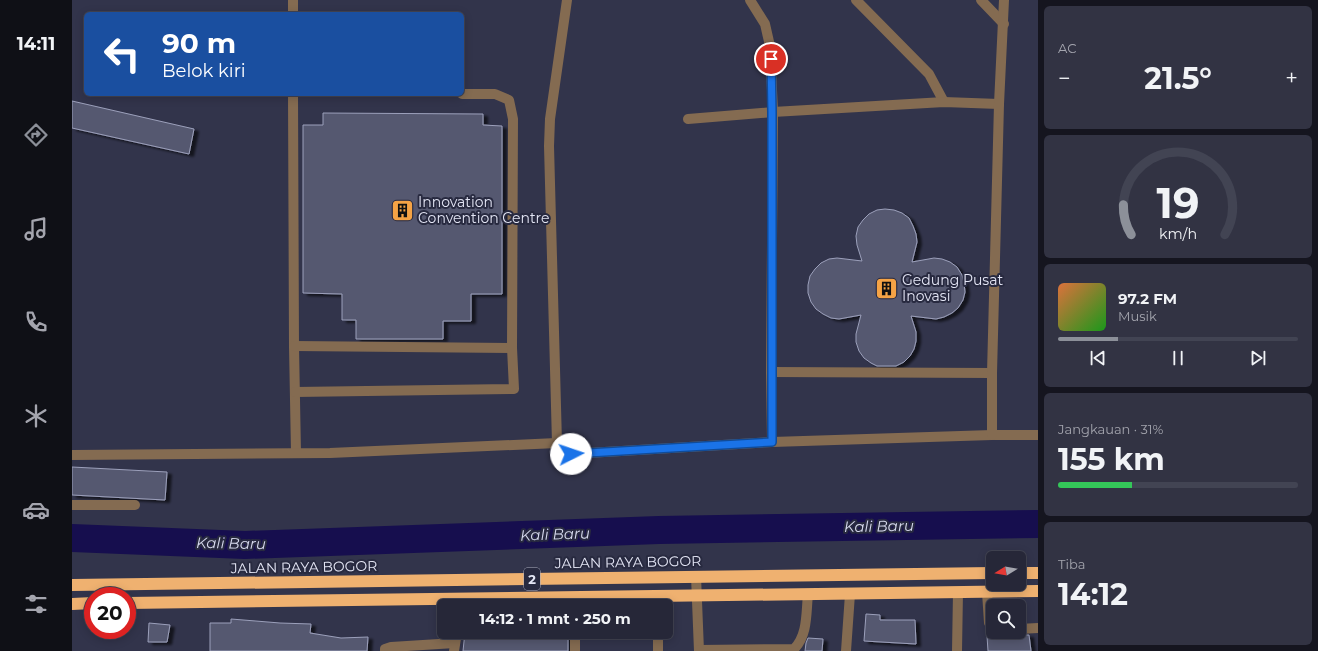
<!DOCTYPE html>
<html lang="id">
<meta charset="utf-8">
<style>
body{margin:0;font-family:Montserrat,sans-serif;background:#323343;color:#f1f3f6;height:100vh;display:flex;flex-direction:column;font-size:15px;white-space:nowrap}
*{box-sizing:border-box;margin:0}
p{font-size:13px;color:#a4a5ae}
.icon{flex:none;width:22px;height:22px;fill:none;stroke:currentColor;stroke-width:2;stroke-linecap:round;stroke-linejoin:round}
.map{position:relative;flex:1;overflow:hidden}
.sheet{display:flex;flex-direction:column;gap:6px;padding:6px;background:#15151f;width:280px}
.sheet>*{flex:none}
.hud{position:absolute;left:12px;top:12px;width:380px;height:84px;border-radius:6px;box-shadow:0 2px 10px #0003,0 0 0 1px #424453;background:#1a4fa0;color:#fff;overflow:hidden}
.needle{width:26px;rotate:259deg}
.fabs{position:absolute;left:914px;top:551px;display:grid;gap:8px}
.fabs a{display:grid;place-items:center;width:40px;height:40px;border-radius:6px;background:#262738;box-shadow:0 2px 10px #0003,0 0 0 1px #424453;font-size:20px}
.speed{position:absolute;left:12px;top:587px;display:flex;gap:8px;font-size:20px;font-weight:700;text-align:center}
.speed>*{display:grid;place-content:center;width:52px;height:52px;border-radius:50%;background:#262738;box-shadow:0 2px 10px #0003,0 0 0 1px #424453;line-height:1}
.speed .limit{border:6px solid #d22;background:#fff;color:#111}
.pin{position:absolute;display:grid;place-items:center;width:34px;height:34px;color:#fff;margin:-17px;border:2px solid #fff;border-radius:50%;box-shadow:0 1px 4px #0007}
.me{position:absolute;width:44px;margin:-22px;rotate:86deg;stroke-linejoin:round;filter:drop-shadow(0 0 3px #0008)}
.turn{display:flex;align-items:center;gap:14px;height:84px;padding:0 12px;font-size:18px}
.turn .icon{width:52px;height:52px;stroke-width:2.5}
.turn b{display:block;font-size:28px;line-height:34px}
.big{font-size:30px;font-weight:700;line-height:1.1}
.sheet .tile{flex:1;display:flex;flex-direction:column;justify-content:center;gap:6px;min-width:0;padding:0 14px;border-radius:6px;background:#323343}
.sheet .dial{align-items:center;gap:0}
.dial svg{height:104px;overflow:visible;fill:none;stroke:#424453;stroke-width:7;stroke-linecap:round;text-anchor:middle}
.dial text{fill:#f1f3f6;stroke:none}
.song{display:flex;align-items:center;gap:12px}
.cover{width:48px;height:48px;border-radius:6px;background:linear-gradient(135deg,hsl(20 70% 55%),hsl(120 70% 35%))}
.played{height:4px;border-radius:2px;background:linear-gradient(90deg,#8c9099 25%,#424453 25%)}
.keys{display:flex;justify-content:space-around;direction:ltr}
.heat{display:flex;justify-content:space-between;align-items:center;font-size:22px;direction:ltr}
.charge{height:6px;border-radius:3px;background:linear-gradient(90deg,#34c759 31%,#424453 0)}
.trip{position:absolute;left:365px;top:599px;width:236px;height:40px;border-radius:6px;background:#262738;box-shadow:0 2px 10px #0003,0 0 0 1px #424453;font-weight:700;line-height:40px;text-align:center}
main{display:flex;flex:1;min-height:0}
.tab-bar{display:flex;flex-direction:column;width:72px;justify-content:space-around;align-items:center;background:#0f1016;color:#a4a5ae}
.tab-bar .icon{width:28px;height:28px}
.tab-bar .on{color:#8c9099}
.tab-bar b{font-size:18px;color:#f1f3f6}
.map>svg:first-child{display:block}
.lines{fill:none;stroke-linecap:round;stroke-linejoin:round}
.river{stroke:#160e4e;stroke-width:28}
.building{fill:#555870;stroke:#9ca0bb;filter:url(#shadow)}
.minor{stroke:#846b51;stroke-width:10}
.highway{stroke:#efb170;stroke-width:12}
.route-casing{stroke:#114b97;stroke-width:10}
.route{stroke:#1a73e8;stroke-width:7}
.labels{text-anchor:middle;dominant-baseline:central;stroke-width:4;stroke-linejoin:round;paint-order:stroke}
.shield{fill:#282a40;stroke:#acaebf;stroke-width:1}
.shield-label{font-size:13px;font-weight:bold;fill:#e4e6f5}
.poi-label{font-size:14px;fill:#e4e6f5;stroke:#282a40;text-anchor:start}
.street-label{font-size:14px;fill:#e4e6f5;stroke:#282a40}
.water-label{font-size:15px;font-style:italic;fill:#d7daee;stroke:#282a40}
</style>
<main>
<nav class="tab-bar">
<b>14:11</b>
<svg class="icon on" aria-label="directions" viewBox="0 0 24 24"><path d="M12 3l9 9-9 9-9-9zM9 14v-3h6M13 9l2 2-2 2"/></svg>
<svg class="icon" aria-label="music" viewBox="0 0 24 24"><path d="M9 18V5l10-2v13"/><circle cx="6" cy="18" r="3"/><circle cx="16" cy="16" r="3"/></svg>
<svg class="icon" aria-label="phone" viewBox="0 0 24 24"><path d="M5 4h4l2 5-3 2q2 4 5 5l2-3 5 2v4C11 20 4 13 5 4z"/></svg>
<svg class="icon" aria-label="climate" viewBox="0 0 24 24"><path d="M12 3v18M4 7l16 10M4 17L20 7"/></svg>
<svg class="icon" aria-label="car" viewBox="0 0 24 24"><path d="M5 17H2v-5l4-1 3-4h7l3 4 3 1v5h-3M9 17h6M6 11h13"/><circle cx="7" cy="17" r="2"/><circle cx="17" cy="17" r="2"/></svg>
<svg class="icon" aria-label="filters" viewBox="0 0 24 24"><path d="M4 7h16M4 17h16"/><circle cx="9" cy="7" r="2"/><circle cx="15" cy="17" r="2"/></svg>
</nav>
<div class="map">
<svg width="966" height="651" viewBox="0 0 966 651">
<defs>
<filter id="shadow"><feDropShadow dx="4.5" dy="2.5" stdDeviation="1" flood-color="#0009"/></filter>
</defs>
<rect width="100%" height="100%" fill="#32344b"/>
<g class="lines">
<polyline class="river" points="0,538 173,545 587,530 966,524"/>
</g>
<g class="building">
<polygon points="0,101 122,129 117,154 0,128"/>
<polygon points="251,113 411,114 411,125 430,126 430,294 399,294 399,321 371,321 371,339 284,339 284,320 270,320 270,294 231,293 231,125 251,125"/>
<polygon points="813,209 822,210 830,213 837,218 841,226 844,234 845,242 840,262 862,258 870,259 878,262 885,267 890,275 892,283 893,292 891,300 886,308 880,313 872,317 864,319 839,316 844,332 844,341 842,349 838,356 832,362 824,366 805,366 799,363 792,358 787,351 784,342 784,334 789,315 767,319 759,318 751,314 744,309 739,302 736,293 736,285 738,276 743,269 749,263 757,259 765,258 790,261 785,245 784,236 786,227 791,220 797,214 805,210"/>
<polygon points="0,467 95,472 93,500 0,495"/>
<polygon points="794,614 808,615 808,620 843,620 844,644 792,641"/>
<polygon points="159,619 208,623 239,624 238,633 269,638 296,637 295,651 138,651 138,623 159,623"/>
<polygon points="77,623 98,625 95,642 76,642"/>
<polygon points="393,632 448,638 448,632 496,632 496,651 391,651"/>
<polygon points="943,634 947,635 957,635 959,651 916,651 915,636"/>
<polygon points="736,638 751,639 750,651 733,651 734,643"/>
</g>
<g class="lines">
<g class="minor">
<polyline points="221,0 221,14"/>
<polyline points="495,0 478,119 477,146 485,443 491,451 499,454 700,442 920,435 966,435"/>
<polyline points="678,0 693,24 698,46 701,112 699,372 700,442"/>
<polyline points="784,0 857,74 872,102"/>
<polyline points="909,0 932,24"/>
<polyline points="221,94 222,346 224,453"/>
<polyline points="616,119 701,112 872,102 927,104"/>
<polyline points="222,346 440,348"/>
<polyline points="699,372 920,373"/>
<polyline points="223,392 442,389 440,348 441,119 437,100 423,94 390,94"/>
<polyline points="920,435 920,373 927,104 932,0"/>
<polyline points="0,455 258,453 485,443"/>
<polyline points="0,505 63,505"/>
<polyline points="624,576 627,651"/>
<polyline points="915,592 917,623 921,626"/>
<polyline points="947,629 966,628"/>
<polyline points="586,632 586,651"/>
<path d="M 627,650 L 722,649 C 736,635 734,613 736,594"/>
<polyline points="313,651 313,649 319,647 383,643"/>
<polyline points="382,651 385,632"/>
<polyline points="503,651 503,632"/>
<polyline points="774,651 778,594"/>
<polyline points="885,651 886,592"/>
</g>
<g class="highway">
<polyline points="947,573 966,573"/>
<polyline points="0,585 921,573"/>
<polyline points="55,603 966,591"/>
<polyline points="0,604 21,603"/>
</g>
</g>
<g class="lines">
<defs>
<polyline id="route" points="499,454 700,442 700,112 699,59"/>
</defs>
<use href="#route" class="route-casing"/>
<use href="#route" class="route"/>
</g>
<defs>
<symbol id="building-square" viewBox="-11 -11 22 22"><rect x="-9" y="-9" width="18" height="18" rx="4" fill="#f5a345" stroke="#282a40"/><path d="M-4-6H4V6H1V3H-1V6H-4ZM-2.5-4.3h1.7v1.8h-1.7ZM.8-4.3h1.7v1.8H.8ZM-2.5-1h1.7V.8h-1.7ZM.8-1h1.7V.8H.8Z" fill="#111"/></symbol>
</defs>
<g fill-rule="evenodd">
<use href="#building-square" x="318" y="198" width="25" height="25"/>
<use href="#building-square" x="802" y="276" width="25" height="25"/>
</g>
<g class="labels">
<rect class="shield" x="452" y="568" width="16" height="22" rx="3"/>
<g class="shield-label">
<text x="460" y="579">2</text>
</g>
<g class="poi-label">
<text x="346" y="202">Innovation<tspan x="346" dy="16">Convention Centre</tspan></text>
<text x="830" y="280">Gedung Pusat<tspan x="830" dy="16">Inovasi</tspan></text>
</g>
<g class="street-label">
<text transform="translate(556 562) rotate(-1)">JALAN RAYA BOGOR</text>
<text transform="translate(232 567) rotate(-1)">JALAN RAYA BOGOR</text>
</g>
<g class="water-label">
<text transform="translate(807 526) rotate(-1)">Kali Baru</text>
<text transform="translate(483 534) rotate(-2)">Kali Baru</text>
<text transform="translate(159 543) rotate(1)">Kali Baru</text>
</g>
</g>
</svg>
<div class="fabs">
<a><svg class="needle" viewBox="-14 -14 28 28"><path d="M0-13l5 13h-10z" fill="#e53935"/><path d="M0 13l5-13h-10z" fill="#a4a5ae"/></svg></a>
<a><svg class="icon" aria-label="search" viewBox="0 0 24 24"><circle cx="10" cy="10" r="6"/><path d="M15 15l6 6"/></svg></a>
</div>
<div class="speed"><div class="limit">20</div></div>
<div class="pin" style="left:699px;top:59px;background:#d93025"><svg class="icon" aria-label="arrive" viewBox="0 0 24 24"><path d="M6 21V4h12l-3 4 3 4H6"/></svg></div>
<svg class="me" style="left:499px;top:454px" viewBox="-20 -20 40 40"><circle r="19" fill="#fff"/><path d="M0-13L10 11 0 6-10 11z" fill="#1a73e8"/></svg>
<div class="trip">14:12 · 1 mnt · 250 m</div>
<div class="hud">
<div class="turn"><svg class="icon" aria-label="left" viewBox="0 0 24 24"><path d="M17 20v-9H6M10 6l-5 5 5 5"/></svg><div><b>90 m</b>Belok kiri</div></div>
</div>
</div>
<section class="sheet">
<div class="tile"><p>AC</p>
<div class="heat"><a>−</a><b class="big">21.5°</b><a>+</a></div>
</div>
<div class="tile dial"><svg viewBox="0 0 100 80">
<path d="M14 69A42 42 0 1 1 86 69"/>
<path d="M14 69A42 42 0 0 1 8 46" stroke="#8c9099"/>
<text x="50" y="56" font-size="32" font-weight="700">19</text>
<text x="50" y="72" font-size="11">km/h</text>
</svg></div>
<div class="tile">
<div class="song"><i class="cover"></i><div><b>97.2 FM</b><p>Musik</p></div></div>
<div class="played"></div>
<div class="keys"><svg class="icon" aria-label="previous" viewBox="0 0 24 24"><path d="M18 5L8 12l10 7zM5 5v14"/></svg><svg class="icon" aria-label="pause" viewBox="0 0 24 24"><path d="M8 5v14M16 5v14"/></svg><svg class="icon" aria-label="next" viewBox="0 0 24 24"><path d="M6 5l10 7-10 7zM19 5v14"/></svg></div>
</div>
<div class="tile"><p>Jangkauan · 31%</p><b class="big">155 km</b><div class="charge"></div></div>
<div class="tile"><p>Tiba</p><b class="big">14:12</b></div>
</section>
</main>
